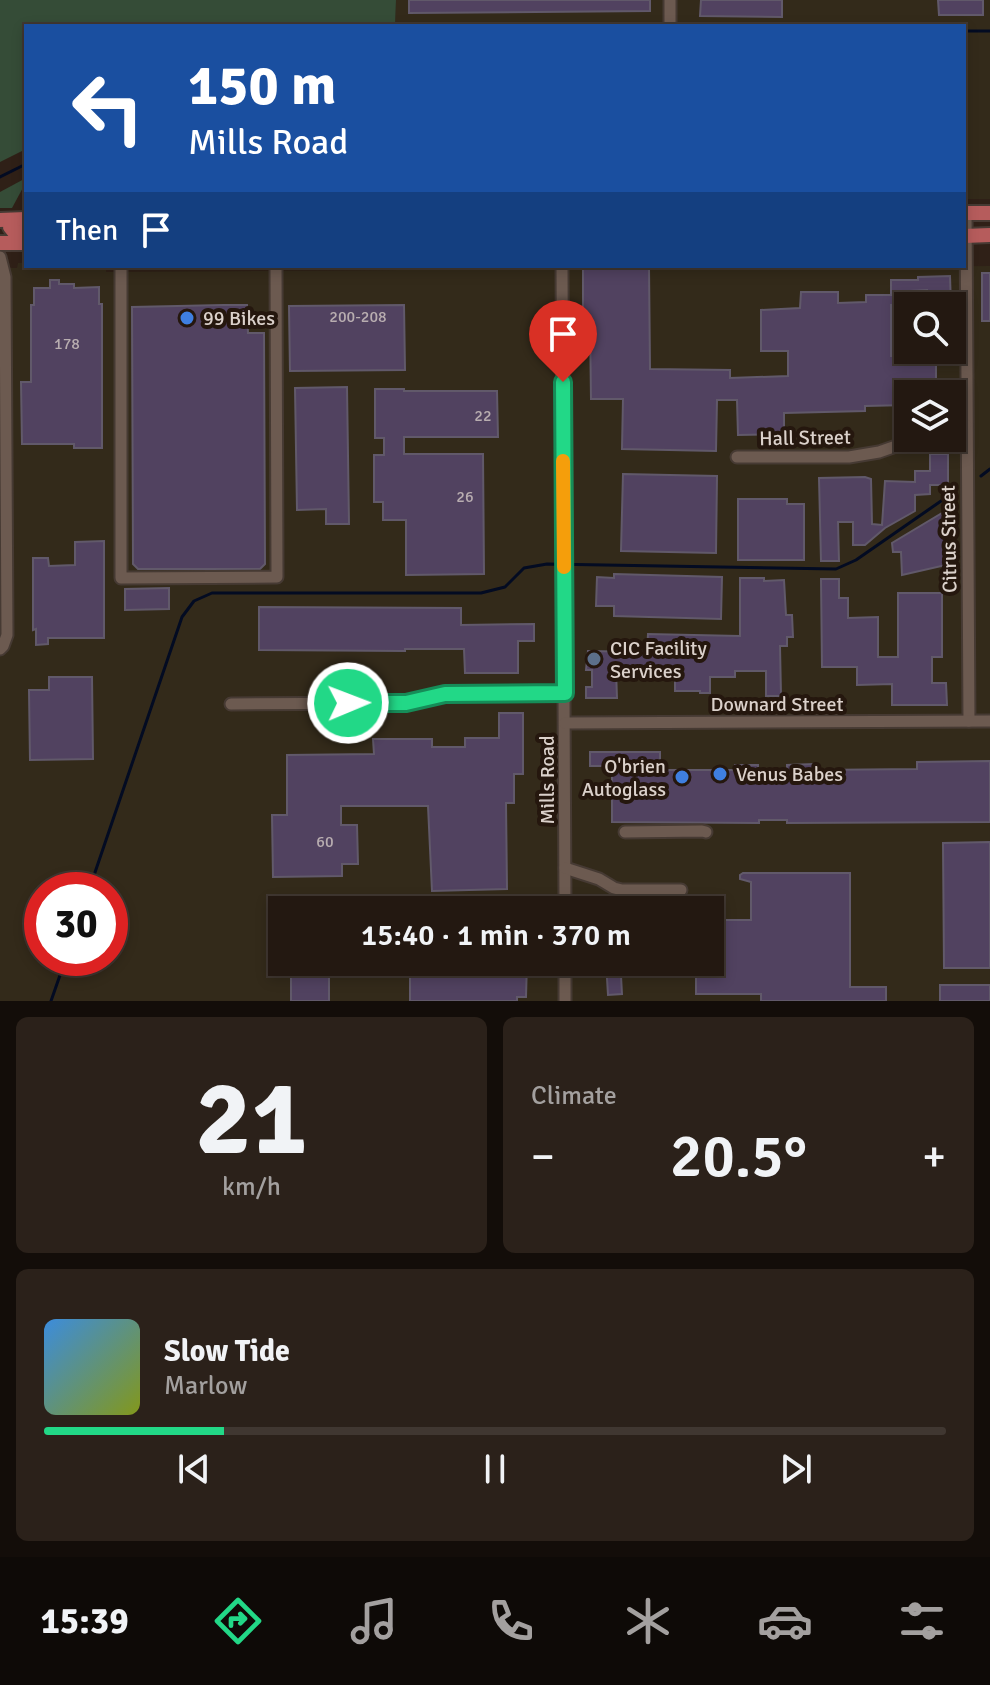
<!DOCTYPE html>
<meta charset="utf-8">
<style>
body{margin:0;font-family:Signika,sans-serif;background:#2b211a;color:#f1f3f6;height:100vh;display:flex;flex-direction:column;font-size:30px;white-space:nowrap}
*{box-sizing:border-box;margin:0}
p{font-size:26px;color:#a3a09f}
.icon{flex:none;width:44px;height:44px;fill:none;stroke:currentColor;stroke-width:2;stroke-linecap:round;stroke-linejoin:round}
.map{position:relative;height:1001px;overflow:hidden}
.details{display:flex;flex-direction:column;gap:16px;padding:16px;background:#130d09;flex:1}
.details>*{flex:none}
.top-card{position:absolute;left:24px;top:24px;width:942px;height:244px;border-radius:0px;box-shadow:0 4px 12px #0003,0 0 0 2px #403731;background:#1a4fa0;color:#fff;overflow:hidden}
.controls{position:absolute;left:894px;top:292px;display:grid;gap:16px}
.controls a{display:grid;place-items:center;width:72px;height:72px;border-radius:0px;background:#231811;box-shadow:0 4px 12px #0003,0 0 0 2px #403731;font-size:40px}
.speed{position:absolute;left:24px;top:872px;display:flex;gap:16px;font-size:40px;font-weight:700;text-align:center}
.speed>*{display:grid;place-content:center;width:104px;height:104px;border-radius:50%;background:#231811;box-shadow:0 4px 12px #0003,0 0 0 2px #403731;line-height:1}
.speed .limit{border:12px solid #d22;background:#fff;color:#111}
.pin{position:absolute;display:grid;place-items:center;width:68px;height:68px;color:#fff;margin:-82px -34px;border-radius:50% 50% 50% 0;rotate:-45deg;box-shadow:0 0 8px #0007}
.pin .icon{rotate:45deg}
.me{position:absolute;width:88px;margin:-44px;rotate:89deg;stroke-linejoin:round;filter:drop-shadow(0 0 6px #0008)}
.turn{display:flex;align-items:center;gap:28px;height:168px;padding:0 32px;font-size:36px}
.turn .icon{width:104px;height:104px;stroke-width:2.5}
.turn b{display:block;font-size:56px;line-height:68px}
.then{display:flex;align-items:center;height:76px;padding:0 32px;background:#0003;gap:16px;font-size:30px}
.big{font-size:60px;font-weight:600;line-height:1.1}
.details .card{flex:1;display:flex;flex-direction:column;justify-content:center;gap:12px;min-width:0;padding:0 28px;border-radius:12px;background:#2b211a}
.details .dial{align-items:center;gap:0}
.dial b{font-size:104px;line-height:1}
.song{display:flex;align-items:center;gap:24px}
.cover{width:96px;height:96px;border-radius:12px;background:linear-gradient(135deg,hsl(210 70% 55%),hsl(70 70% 35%))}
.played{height:8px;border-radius:4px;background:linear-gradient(90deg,#22d887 20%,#403731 20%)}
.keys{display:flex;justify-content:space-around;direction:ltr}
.heat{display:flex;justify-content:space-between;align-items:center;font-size:44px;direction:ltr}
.details .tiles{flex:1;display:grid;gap:16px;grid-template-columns:1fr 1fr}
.card:last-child{grid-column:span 2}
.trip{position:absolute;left:268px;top:896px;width:456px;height:80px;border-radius:0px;background:#231811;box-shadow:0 4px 12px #0003,0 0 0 2px #403731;font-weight:600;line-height:80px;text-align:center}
.tabs{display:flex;height:128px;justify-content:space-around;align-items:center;background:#0e0a07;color:#a3a09f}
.tabs .icon{width:56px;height:56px}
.tabs .active{color:#22d887}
.tabs b{font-size:36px;color:#f1f3f6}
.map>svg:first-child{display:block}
.industrial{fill:#332a1a;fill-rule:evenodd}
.green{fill:#354c37}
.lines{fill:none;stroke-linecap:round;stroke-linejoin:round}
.stream{stroke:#030b22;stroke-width:3}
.building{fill:#514260;stroke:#61596a;stroke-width:2}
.minor-casing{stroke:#463a33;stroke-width:15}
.major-casing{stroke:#463a33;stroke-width:18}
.minor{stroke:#6c5a50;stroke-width:11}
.major{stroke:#b65c5c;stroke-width:14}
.route-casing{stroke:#168c58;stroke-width:20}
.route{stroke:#22d887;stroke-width:14}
.slow{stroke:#f59e0b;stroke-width:14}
.shop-dot{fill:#3f7fe0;stroke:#25170e;stroke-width:3}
.service-dot{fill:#5c6f8a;stroke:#25170e;stroke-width:3}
.labels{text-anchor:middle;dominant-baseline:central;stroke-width:8;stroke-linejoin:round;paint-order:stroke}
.number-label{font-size:16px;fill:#b8adb0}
.poi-label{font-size:20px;fill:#dbd1cb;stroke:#25170e;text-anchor:start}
.street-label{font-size:20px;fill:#dbd1cb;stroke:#25170e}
</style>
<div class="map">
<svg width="990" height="1001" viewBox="0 0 990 1001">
<rect width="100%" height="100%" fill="#2f2017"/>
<g class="industrial">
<polygon points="396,0 990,0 990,199 964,199 964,26 395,26"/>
<path d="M 18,263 L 26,263 L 26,266 L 106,266 L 106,272 L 547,269 L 553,266 L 725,266 L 728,268 L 990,266 L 990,1001 L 0,1001 L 0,268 L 17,268 ZM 908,306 L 952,306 L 952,350 L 908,350 ZM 908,394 L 952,394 L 952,438 L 908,438 ZM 42,890 L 110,890 L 110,958 L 42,958 ZM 282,910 L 710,910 L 710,962 L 282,962 Z"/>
</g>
<g class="green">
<polygon points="0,0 396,0 395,26 26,26 26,149 0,162"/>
<polygon points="26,178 26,182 12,208 0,208 0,192"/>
</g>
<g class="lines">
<g class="stream">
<polyline points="964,31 990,31"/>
<polyline points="0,177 26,164"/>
<polyline points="981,476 990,469"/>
<polyline points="89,890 182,617 194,601 212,593 481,593 505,587 524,568 547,564 836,569 856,560 954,492"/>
<polyline points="51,1001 66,958"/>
</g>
</g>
<g class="building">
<polygon points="409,0 650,0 650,11 409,13"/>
<polygon points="701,0 782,0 782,17 700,16"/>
<polygon points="938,0 983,0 983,15 939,15"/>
<polygon points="583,266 649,266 650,369 730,370 730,378 788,376 788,351 761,351 761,310 800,308 801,292 838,292 838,303 866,302 866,295 891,295 891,280 918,280 918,277 950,276 951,306 928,306 927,290 910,291 910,305 891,305 891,356 936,356 936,383 944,383 944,394 908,394 908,405 865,406 865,411 784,413 784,434 738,435 737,400 717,400 716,451 622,449 623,399 591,399 590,323 583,323"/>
<rect x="982" y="273" width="8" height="48"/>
<polygon points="50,280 59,280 59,284 74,284 74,288 99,287 99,304 102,304 102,448 74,448 74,444 22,444 21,382 31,382 31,305 34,305 34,288 50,288"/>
<polygon points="223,305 247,305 248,333 264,333 265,564 260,569 138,569 133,564 132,307"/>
<polygon points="404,305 405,370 290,371 289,306"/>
<polygon points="347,387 349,524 326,524 326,509 297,510 295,388"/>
<polygon points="375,389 404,389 404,391 497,391 498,437 404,437 404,454 483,454 484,574 406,575 406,520 383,520 383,502 374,502 374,455 384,455 384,438 375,438"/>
<polygon points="930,454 948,454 948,485 930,485 930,494 915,495 915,511 885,528 865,545 853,545 853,522 838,522 839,561 821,561 819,478 865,477 871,479 872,524 882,525 885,481 915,482 915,471 930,471"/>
<polygon points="623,474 717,476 716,553 621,551"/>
<polygon points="738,499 787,499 787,504 804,504 804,560 738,560"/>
<polygon points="947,510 946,565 902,575 901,552 893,552 892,543"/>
<polygon points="104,541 104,638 48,638 48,644 36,645 36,629 33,630 33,558 48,558 49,566 75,565 75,542"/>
<polygon points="614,574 722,577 721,619 614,616 614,606 596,606 597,577 614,578"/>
<polygon points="740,578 764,578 764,581 784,580 786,615 792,615 793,637 787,637 787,646 780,646 781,696 766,696 766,671 735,671 735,677 710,677 710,693 700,693 700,691 675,691 675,678 665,678 665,670 616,670 617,698 586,698 586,687 592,687 592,670 586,670 588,651 647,652 648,634 740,636"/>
<polygon points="821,579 839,579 839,598 848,598 848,618 878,617 878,657 898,657 898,593 942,593 942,657 932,657 932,683 946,683 947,705 892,705 892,684 857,685 857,667 822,667"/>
<polygon points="169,588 169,609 125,610 125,589"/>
<polygon points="259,607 461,608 461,625 534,624 534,641 518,641 518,673 465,673 464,649 405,649 405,651 259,650"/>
<polygon points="49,677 92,677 93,759 30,760 29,690 49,690"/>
<polygon points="499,713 523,713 523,774 514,774 514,803 506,803 507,889 432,891 428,806 341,806 341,825 357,825 358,864 342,864 342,876 273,877 272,815 287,815 287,755 374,754 373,739 432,739 432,747 465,747 465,738 499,738"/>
<polygon points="590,752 660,752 660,770 734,770 735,765 758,765 758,771 787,771 787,765 814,764 814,770 917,769 917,762 990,761 990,822 787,823 787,820 759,820 759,823 612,822 612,766 590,766"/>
<polygon points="990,842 990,968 944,968 943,843"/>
<polygon points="743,873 850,873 850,987 886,987 886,1001 761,1001 761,994 696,994 696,975 621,976 622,994 608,995 606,962 710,962 710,920 751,920 751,882 740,879 740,875"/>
<rect x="291" y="962" width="38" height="39"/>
<polygon points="410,962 527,962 526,997 517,997 517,1001 410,1001"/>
<rect x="940" y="985" width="50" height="16"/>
</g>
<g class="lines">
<defs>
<g id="minor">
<polyline points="670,26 670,0"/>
<polyline points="966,213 969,721"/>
<polyline points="0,257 5,277 7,635 3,646 0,649"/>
<polyline points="121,266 121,578 277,577 276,266"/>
<polyline points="562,266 565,910"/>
<polyline points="952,427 966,425"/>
<polyline points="737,457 849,457 879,452 919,438"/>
<polyline points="231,704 406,703 445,694 565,693"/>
<polyline points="565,723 990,721"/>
<polyline points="625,832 702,831 706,832"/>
<polyline points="565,868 599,879 614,888 622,890 681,890"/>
<polyline points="412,904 565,906"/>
<polyline points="565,962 565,1001"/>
</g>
<g id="major">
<polyline points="964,213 990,213"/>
<polyline points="0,220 26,219"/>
<polyline points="11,220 10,227 14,232 26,233"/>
<polyline points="964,236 990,235"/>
<polyline points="0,243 26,243"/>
</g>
</defs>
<use href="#minor" class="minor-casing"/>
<use href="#major" class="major-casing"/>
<use href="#minor" class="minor"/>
<use href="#major" class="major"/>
</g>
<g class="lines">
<defs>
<polyline id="route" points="348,703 406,703 445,694 565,693 563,382"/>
</defs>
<use href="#route" class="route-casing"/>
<use href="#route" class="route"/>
<polyline class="slow" points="563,461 564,567"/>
</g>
<g class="shop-dot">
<circle cx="187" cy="318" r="8"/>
<circle cx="720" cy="774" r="8"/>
<circle cx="682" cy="777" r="8"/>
</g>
<circle class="service-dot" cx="594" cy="659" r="8"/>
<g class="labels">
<g class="number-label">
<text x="358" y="317">200-208</text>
<text x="67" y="344">178</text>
<text x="483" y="416">22</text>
<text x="465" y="497">26</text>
<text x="325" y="842">60</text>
</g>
<g class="poi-label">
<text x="203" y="318">99 Bikes</text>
<text x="610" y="648">CIC Facility<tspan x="610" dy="23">Services</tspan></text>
<text x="666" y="766" text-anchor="end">O'brien<tspan x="666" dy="23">Autoglass</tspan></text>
<text x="736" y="774">Venus Babes</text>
</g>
<g class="street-label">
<text transform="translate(805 438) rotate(-1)">Hall Street</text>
<text transform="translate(949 539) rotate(-91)">Citrus Street</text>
<text x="777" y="704">Downard Street</text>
<text transform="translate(547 780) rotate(-90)">Mills Road</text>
</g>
</g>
</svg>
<div class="controls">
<a><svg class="icon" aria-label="search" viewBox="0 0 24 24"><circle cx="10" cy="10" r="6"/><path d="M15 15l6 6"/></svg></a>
<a><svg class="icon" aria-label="layers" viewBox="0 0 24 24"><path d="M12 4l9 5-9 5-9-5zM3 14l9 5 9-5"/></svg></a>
</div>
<div class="speed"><div class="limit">30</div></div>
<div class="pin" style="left:563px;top:382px;background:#d93025"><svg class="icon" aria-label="arrive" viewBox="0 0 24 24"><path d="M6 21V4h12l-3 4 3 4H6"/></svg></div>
<svg class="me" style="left:348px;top:703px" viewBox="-20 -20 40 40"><circle r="17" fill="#22d887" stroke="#fff" stroke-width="3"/><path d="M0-11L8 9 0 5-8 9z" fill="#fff"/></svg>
<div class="trip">15:40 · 1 min · 370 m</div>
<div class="top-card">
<div class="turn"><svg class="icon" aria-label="left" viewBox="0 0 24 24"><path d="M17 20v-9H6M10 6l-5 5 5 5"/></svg><div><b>150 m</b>Mills Road</div></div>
<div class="then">Then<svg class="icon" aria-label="arrive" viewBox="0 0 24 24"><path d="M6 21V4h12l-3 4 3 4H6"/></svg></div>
</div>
</div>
<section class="details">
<div class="tiles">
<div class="card dial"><b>21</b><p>km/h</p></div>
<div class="card"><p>Climate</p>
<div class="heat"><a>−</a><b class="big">20.5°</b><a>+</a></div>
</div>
<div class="card">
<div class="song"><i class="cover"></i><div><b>Slow Tide</b><p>Marlow</p></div></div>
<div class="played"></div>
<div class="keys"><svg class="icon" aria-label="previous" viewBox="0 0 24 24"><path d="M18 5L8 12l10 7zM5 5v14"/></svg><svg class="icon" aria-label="pause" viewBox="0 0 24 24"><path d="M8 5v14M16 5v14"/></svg><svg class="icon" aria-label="next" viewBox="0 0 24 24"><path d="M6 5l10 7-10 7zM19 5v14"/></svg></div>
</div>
</div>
</section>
<nav class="tabs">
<b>15:39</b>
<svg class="icon active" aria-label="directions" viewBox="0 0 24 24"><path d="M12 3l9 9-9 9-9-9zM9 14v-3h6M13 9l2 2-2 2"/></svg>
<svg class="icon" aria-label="music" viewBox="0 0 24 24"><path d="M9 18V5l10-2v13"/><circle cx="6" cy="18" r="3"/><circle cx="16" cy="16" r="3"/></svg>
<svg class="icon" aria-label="phone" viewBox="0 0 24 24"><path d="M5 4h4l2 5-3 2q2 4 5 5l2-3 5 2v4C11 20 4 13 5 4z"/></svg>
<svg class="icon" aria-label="climate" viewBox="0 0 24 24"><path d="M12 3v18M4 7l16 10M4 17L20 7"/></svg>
<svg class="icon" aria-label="car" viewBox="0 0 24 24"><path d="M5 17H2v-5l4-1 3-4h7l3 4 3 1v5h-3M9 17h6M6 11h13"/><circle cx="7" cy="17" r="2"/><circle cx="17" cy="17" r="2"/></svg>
<svg class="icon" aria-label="filters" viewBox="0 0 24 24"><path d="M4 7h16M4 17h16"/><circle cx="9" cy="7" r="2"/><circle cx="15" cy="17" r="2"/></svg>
</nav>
